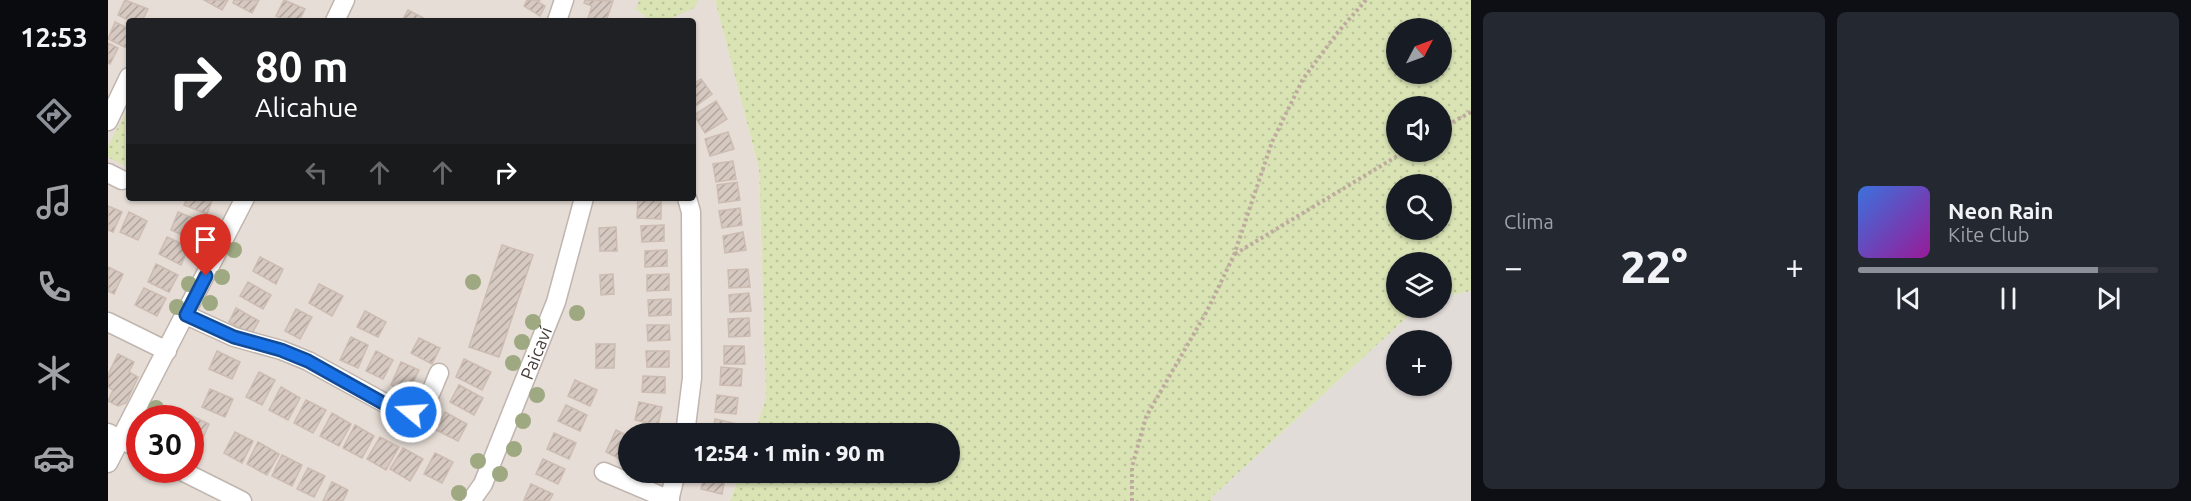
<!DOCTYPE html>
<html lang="es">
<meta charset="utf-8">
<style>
body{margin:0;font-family:Ubuntu,sans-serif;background:#242831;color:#f1f3f6;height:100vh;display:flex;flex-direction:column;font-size:22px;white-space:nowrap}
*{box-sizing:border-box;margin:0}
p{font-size:20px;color:#9ea1a6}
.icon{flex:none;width:33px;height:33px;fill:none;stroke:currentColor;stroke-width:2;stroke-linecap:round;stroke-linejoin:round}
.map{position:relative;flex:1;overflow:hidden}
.panel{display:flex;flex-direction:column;gap:12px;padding:12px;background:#0d0f14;width:720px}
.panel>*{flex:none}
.top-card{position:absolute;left:18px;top:18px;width:570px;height:183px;border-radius:6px;box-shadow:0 2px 4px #0004;background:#202124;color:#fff;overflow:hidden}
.needle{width:39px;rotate:49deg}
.tools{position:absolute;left:1278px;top:18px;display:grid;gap:12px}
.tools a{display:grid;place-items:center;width:66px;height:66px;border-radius:50%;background:#171b24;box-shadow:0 2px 4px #0004;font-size:30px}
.speed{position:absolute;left:18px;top:405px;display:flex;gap:12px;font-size:30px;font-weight:700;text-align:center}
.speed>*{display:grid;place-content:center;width:78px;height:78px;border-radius:50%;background:#171b24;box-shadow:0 2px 4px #0004;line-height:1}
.speed .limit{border:9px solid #d22;background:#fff;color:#111}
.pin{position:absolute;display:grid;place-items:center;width:51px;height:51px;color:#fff;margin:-62px -26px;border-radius:50% 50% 50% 0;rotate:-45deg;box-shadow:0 0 6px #0007}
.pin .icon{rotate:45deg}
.me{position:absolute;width:66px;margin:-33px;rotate:288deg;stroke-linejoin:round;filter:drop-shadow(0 0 4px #0008)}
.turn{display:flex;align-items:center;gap:21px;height:126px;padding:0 30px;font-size:27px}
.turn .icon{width:78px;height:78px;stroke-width:2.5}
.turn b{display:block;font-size:42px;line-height:51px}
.lanes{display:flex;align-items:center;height:57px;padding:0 30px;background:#0003;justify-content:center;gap:30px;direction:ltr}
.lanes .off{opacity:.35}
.big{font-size:45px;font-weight:800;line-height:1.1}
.panel .widget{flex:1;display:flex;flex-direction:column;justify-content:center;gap:9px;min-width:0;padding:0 21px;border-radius:9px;background:#242831}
.song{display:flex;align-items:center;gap:18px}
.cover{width:72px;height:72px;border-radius:9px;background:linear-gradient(135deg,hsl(220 70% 55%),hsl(300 70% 35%))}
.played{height:6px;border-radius:3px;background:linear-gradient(90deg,#8c9099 80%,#363941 80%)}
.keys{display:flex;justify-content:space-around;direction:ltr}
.heat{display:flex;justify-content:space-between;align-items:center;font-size:33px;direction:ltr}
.panel .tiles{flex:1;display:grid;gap:12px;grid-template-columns:repeat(2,1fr)}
.trip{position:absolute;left:510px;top:423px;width:342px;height:60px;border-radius:30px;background:#171b24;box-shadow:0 2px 4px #0004;font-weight:800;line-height:60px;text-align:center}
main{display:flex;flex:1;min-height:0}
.tab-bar{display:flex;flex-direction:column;width:108px;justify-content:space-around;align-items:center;background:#090b0e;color:#9ea1a6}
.tab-bar .icon{width:42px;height:42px}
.tab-bar .active{color:#8c9099}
.tab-bar b{font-size:27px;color:#f1f3f6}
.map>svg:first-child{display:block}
.residential{fill:#e6ddd6;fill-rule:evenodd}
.industrial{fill:#e2dcd9;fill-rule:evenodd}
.green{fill:url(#green-dots);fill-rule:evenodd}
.building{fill:url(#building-hatch);stroke:#cdbcb2;stroke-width:1.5}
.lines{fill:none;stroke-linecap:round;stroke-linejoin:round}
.street-casing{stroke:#c0b5ae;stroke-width:21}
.path{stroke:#beaa9e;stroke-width:4;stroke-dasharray:3 3;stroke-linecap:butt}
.street{stroke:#fff;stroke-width:18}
.tree{fill:#9ea982}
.route-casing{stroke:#114b97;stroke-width:15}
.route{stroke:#1a73e8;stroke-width:10}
.labels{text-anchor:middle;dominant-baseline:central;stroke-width:6;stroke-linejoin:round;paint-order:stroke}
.street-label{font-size:18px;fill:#453c37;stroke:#fff}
</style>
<main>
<nav class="tab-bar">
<b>12:53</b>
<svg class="icon active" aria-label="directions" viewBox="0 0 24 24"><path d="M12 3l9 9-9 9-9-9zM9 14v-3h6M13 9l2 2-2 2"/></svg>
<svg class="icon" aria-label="music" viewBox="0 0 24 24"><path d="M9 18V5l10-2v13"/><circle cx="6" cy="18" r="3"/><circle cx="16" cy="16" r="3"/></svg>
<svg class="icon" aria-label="phone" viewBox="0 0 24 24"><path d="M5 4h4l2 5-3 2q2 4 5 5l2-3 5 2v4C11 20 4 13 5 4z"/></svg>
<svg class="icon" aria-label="climate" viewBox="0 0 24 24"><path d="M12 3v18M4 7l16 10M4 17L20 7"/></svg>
<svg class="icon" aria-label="car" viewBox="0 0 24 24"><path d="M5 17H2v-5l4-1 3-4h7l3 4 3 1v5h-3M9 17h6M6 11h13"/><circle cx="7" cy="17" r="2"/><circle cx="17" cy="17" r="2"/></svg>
</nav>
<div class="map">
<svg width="1363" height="501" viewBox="0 0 1363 501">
<defs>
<pattern id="green-dots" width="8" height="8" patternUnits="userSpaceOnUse" patternTransform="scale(1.5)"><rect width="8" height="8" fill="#d9e3b4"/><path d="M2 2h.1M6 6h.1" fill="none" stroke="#bcc49b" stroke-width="1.8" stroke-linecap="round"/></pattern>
<pattern id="building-hatch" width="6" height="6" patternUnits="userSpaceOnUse" patternTransform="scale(1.5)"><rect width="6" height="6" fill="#d6c9c1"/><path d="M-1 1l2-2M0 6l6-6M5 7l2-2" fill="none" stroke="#afa49e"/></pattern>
</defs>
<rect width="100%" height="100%" fill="#f2ede8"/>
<path class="residential" d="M 0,0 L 607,0 L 651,169 L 658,400 L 646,433 L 520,434 L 520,472 L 632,473 L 622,501 L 0,501 ZM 21,21 L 585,21 L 585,198 L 21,198 ZM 32,418 L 82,418 L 82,470 L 32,470 Z"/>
<path class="industrial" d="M 1363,291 L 1363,501 L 1103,501 L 1103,498 L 1309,308 L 1334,308 L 1334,297 ZM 1288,340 L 1334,340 L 1334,386 L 1288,386 Z"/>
<g class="green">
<polygon points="531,0 590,0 586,8 557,21 543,21 528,9"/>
<path d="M 607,0 L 1363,0 L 1363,291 L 1334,297 L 1334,262 L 1288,262 L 1288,308 L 1309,308 L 1103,498 L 1103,501 L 622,501 L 632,473 L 842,472 L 842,434 L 646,433 L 658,399 L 651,169 ZM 1288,28 L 1334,28 L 1334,74 L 1288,74 ZM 1288,106 L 1334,106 L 1334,152 L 1288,152 ZM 1288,184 L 1334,184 L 1334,230 L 1288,230 Z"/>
<polygon points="21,106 21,168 0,157 0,146"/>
</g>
<g class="building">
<polygon points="17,0 40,9 34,21 22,21 10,15"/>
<polygon points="96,0 120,0 114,10"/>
<polygon points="126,0 151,0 144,13 125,3"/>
<polygon points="176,0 197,9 191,21 179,21 168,16"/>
<polygon points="419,0 432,0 430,2 437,6 432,16 416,6"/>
<polygon points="477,0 505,1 498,21 480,18 484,6 476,3"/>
<polygon points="300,10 321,21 294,21"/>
<polygon points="7,22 21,29 21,49 0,39"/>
<polygon points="0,43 10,48 2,64 0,63"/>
<polygon points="593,79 604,94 585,108 585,84"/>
<polygon points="608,101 619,119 597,133 586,115"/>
<polygon points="620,132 626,149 602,156 597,139"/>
<polygon points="625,161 628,179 608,182 605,164"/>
<polygon points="629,182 632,200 611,203 609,185"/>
<polygon points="79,198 105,198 99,214 76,205"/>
<polygon points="530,199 553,200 553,219 529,218"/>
<polygon points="0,206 14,212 5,232 0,230"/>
<polygon points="632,208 634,225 614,228 611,211"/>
<polygon points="21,212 39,221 30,240 12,232"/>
<polygon points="70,212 92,221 85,239 63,230"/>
<polygon points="556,225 556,241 534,242 533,226"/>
<polygon points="508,227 509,251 492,251 491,228"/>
<polygon points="635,232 638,250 617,253 615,236"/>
<polygon points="59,237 81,247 73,265 51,254"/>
<polygon points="394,245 425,255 391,357 361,347"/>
<polygon points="559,250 559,266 537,267 537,251"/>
<polygon points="152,257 175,269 168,284 145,271"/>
<polygon points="48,264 70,275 61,292 40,282"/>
<polygon points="0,267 15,274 6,294 0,291"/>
<polygon points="640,269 642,287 621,288 620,270"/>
<polygon points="505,274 506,294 493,295 492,275"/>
<polygon points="561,274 561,290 539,291 539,275"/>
<polygon points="140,282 163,295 155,309 132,296"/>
<polygon points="211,284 235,296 224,316 201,303"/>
<polygon points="36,288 58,298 49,316 27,305"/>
<polygon points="641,293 643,311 622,312 621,295"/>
<polygon points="563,299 563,315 541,316 540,300"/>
<polygon points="128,308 151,321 143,335 121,322"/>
<polygon points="188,309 204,317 192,339 177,331"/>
<polygon points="257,311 278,322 270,337 249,327"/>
<polygon points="641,318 642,336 621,337 620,319"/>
<polygon points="539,325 561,325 562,340 540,341"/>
<polygon points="243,337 260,345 250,368 232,360"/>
<polygon points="311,338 332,348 324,364 303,353"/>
<polygon points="488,344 507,344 506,368 488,368"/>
<polygon points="616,346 636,346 637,364 616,364"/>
<polygon points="109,351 132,362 124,379 101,369"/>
<polygon points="268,351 285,360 275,379 258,371"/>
<polygon points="538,351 561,351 561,367 539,367"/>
<polygon points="10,354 26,362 21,372 30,377 18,403 10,406 0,401 5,390 0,387 0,375"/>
<polygon points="356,359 383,372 374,390 348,377"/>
<polygon points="293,362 311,370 300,393 283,385"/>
<polygon points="613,367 634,369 633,386 612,385"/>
<polygon points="151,372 167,380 154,405 138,397"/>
<polygon points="535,376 557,377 557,393 534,392"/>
<polygon points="467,380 489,390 482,406 460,396"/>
<polygon points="351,385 375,398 366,415 342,402"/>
<polygon points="173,387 192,398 180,420 161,410"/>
<polygon points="102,389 125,399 117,417 94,407"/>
<polygon points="609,395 630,398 628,414 607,412"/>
<polygon points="198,400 218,410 205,433 186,423"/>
<polygon points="531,402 554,407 550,425 527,420"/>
<polygon points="458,405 479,415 472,431 450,421"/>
<polygon points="337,412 359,424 350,441 328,430"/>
<polygon points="78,413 101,424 93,442 82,437 82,418 75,418"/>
<polygon points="224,413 243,424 231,446 212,436"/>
<polygon points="607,419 630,424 629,434 604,434"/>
<polygon points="247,425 266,436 254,458 235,448"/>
<polygon points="508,430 520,436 520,451 516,461 498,452"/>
<polygon points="127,432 145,441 134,463 116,453"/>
<polygon points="446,433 468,443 461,459 439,449"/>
<polygon points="272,437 291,447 278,470 259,459"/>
<polygon points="150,442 171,454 159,475 139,464"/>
<polygon points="295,448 315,459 302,481 282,469"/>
<polygon points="327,453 345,462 334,483 316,474"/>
<polygon points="174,455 194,465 184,486 164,476"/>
<polygon points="435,459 457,469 450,484 428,474"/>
<polygon points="200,468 217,476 206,497 189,489"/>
<polygon points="597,474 617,478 614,494 593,489"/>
<polygon points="224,482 240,490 235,501 215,501"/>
<polygon points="423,484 445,494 441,501 416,500"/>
</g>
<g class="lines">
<defs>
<g id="street">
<polyline points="227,21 237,0"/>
<polyline points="449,21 456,0"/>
<polyline points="0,121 21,77"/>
<polyline points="0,173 14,180"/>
<path d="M 78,315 L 126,337 L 173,350 L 200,361 L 295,413 C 320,412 322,392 331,373"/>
<polyline points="0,322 59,351"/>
<polyline points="0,433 32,449"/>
<polyline points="577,434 584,378 583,212 579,198"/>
<polyline points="0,463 137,198"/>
<polyline points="72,470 134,501"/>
<polyline points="496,472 562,500"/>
<path id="s1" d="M 363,501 L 375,484 L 448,302 L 476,198"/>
<polyline points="561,501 568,472"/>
</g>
</defs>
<use href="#street" class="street-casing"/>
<g class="path">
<polyline points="1334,128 1363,112"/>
<polyline points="1127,254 1296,152"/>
<polyline points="1024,501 1024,467 1038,417 1099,311 1126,255 1164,142 1195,79 1230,32 1258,0"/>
</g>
<use href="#street" class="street"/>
</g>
<g class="tree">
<circle cx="126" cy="250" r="8"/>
<circle cx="114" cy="277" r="8"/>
<circle cx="365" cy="282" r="8"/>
<circle cx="81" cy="284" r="8"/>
<circle cx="102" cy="303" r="8"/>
<circle cx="69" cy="307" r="8"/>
<circle cx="469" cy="313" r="8"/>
<circle cx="425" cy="322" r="8"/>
<circle cx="414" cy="342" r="8"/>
<circle cx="405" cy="363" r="8"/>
<circle cx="429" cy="395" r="8"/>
<circle cx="48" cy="408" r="8"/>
<circle cx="415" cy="421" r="8"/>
<circle cx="406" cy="449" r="8"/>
<circle cx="370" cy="461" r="8"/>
<circle cx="392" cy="474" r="8"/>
<circle cx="351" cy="493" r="8"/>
</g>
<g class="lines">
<defs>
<polyline id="route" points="98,276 78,315 126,337 173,350 200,361 291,412 303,412"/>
</defs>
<use href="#route" class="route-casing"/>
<use href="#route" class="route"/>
</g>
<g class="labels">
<g class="street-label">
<text stroke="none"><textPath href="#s1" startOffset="162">Paicaví</textPath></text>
</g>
</g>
</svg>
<div class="tools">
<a><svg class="needle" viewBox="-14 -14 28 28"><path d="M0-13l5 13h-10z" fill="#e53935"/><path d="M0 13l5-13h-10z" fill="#9ea1a6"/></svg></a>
<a><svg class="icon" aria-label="sound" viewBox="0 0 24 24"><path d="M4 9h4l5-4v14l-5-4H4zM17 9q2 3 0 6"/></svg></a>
<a><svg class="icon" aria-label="search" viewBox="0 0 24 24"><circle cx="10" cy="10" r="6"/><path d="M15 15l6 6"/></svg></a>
<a><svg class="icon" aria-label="layers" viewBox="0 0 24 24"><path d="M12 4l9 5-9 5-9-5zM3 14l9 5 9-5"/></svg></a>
<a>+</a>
</div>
<div class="speed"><div class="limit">30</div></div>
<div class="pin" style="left:98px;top:276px;background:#d93025"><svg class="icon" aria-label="arrive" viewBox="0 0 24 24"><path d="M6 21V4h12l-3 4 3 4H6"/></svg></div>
<svg class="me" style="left:303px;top:412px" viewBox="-20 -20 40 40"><circle r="17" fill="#1a73e8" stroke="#fff" stroke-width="3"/><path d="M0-11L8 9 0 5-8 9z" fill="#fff"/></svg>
<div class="trip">12:54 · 1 min · 90 m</div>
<div class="top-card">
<div class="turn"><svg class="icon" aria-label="right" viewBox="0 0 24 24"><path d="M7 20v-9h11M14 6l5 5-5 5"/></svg><div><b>80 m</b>Alicahue</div></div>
<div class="lanes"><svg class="icon off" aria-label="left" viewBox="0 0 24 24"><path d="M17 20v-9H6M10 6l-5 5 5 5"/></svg><svg class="icon off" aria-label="ahead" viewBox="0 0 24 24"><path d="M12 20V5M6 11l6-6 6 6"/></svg><svg class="icon off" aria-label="ahead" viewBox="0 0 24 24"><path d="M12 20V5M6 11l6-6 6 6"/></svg><svg class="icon" aria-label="right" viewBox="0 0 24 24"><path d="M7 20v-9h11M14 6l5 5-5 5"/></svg></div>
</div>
</div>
<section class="panel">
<div class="tiles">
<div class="widget"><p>Clima</p>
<div class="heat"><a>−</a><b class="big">22°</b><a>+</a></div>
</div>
<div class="widget">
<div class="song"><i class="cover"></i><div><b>Neon Rain</b><p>Kite Club</p></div></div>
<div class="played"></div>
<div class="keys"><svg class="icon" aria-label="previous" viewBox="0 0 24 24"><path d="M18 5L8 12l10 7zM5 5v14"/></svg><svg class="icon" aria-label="pause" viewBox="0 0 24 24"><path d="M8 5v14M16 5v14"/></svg><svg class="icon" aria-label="next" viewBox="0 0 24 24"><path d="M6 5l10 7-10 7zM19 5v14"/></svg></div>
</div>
</div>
</section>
</main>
